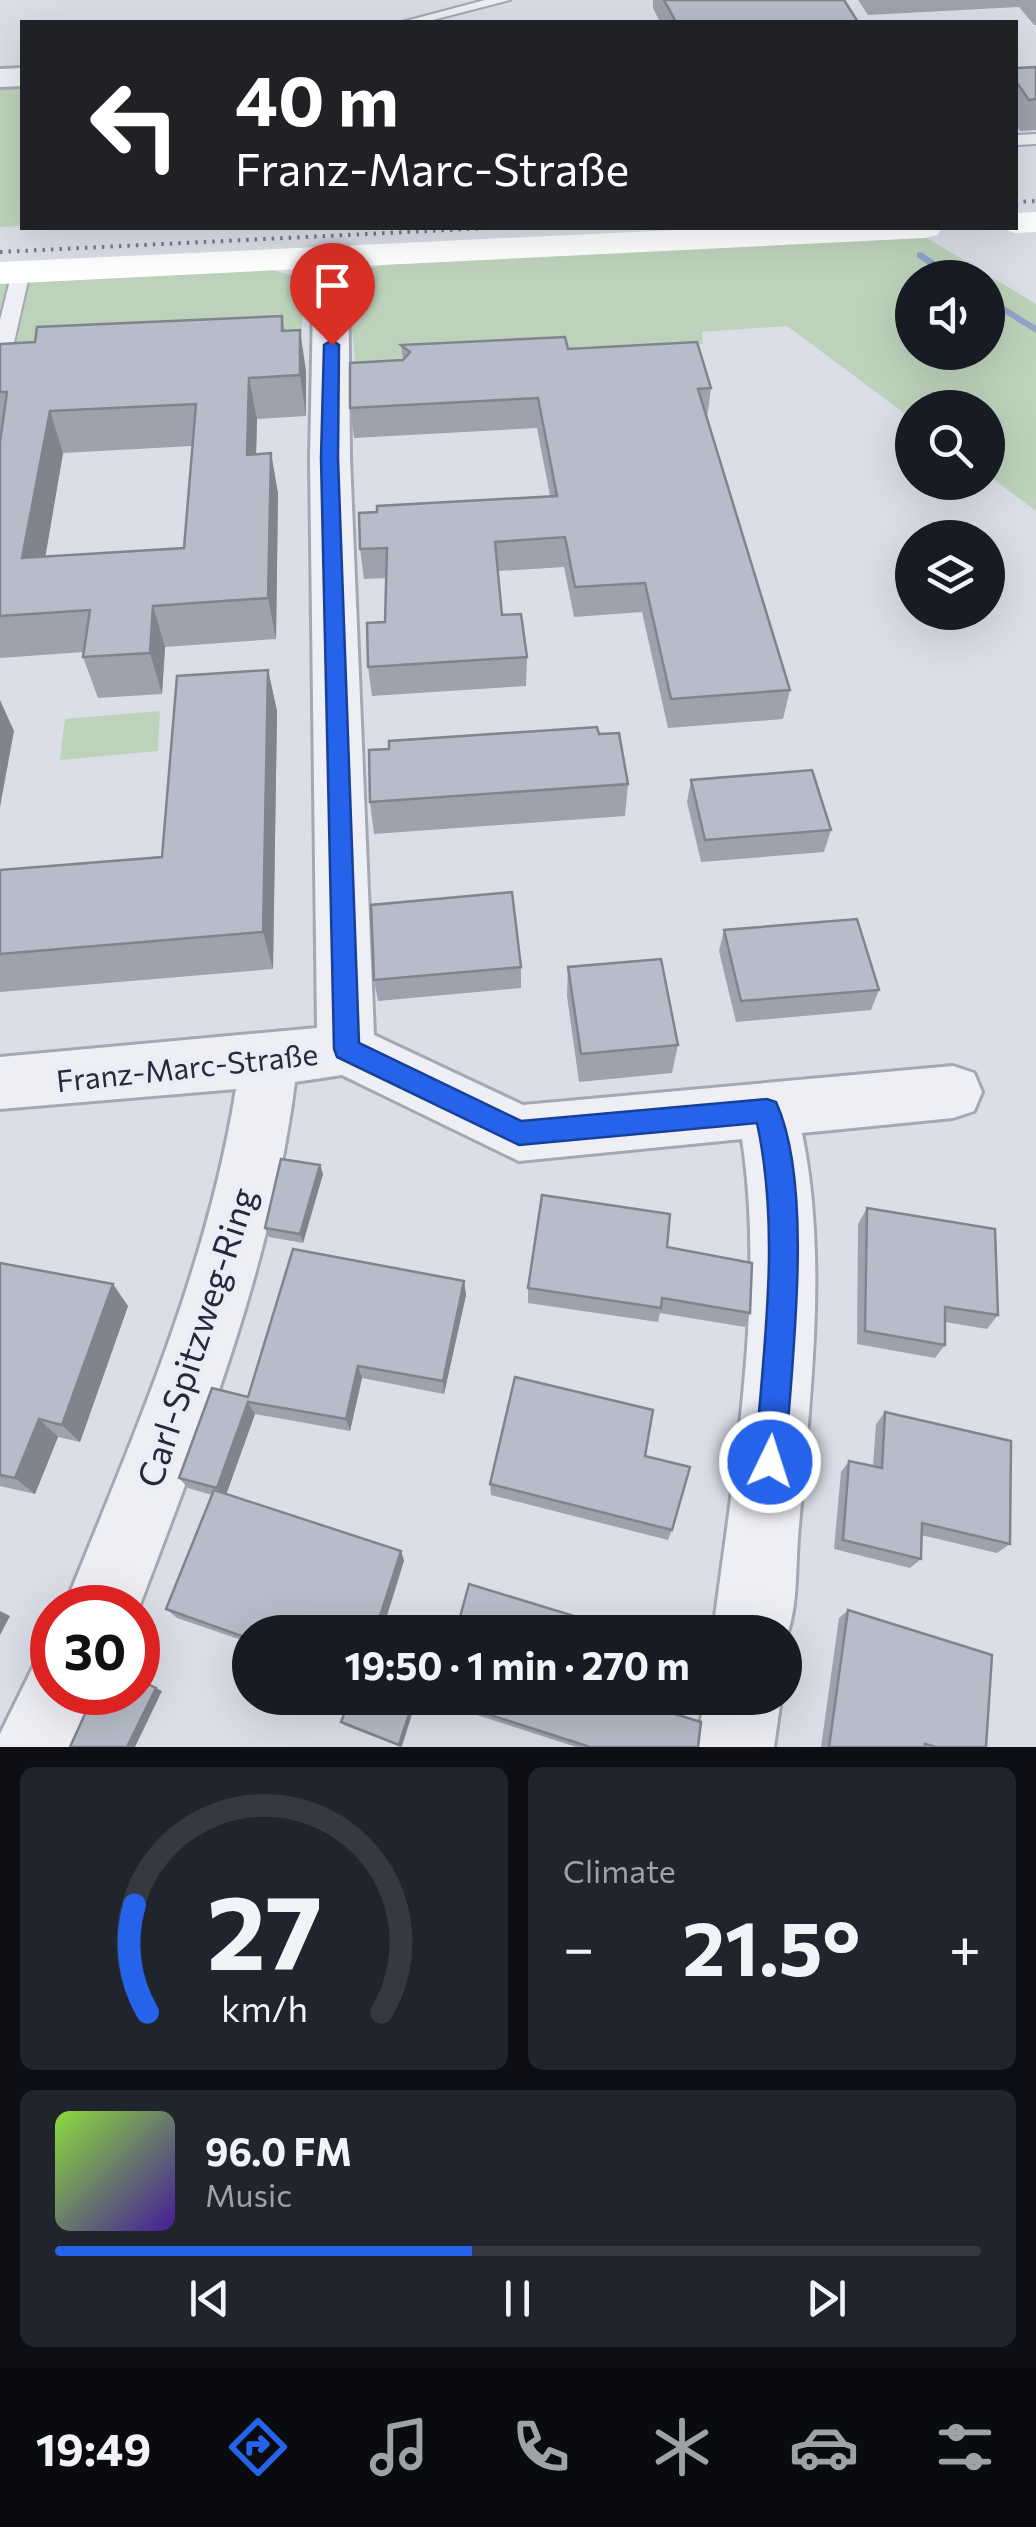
<!DOCTYPE html>
<meta charset="utf-8">
<style>
body{margin:0;font-family:Commissioner,sans-serif;background:#20242c;color:#f1f3f6;height:100vh;display:flex;flex-direction:column;font-size:38px;white-space:nowrap}
*{box-sizing:border-box;margin:0}
p{font-size:32px;color:#9ea1a6}
.icon{flex:none;width:55px;height:55px;fill:none;stroke:currentColor;stroke-width:2;stroke-linecap:round;stroke-linejoin:round}
.map{position:relative;height:1747px;overflow:hidden}
.panel{display:flex;flex-direction:column;gap:20px;padding:20px;background:#0d0f14;flex:1}
.panel>*{flex:none}
.top-card{position:absolute;left:20px;top:20px;width:998px;height:210px;border-radius:0px;box-shadow:0 10px 40px #0002;background:#202124;color:#fff;overflow:hidden}
.fabs{position:absolute;left:895px;top:260px;display:grid;gap:20px}
.fabs a{display:grid;place-items:center;width:110px;height:110px;border-radius:50%;background:#171b24;box-shadow:0 10px 40px #0002;font-size:50px}
.speed{position:absolute;left:30px;top:1585px;display:flex;gap:20px;font-size:50px;font-weight:700;text-align:center}
.speed>*{display:grid;place-content:center;width:130px;height:130px;border-radius:50%;background:#171b24;box-shadow:0 10px 40px #0002;line-height:1}
.speed .limit{border:15px solid #d22;background:#fff;color:#111}
.pin{position:absolute;display:grid;place-items:center;width:85px;height:85px;color:#fff;margin:-102px -42px;border-radius:50% 50% 50% 0;rotate:-45deg;box-shadow:0 0 10px #0007}
.pin .icon{rotate:45deg}
.me{position:absolute;width:110px;margin:-55px;rotate:4deg;stroke-linejoin:round;filter:drop-shadow(0 0 8px #0008)}
.turn{display:flex;align-items:center;gap:35px;height:210px;padding:0 50px;font-size:45px}
.turn .icon{width:130px;height:130px;stroke-width:2.5}
.turn b{display:block;font-size:70px;line-height:85px}
.big{font-size:75px;font-weight:700;line-height:1.1}
.panel .card{flex:1;display:flex;flex-direction:column;justify-content:center;gap:15px;min-width:0;padding:0 35px;border-radius:15px;background:#20242c}
.panel .dial{align-items:center;gap:0}
.dial svg{height:260px;overflow:visible;fill:none;stroke:#363941;stroke-width:7;stroke-linecap:round;text-anchor:middle}
.dial text{fill:#f1f3f6;stroke:none}
.song{display:flex;align-items:center;gap:30px}
.cover{width:120px;height:120px;border-radius:15px;background:linear-gradient(135deg,hsl(90 70% 55%),hsl(260 70% 35%))}
.played{height:10px;border-radius:5px;background:linear-gradient(90deg,#2563eb 45%,#363941 45%)}
.keys{display:flex;justify-content:space-around;direction:ltr}
.heat{display:flex;justify-content:space-between;align-items:center;font-size:55px;direction:ltr}
.panel .tiles{flex:1;display:grid;gap:20px;grid-template-columns:1fr 1fr}
.card:last-child{grid-column:span 2}
.trip{position:absolute;left:232px;top:1615px;width:570px;height:100px;border-radius:50px;background:#171b24;box-shadow:0 10px 40px #0002;font-weight:700;line-height:100px;text-align:center}
.menu{display:flex;height:160px;justify-content:space-around;align-items:center;background:#090b0e;color:#9ea1a6}
.menu .icon{width:70px;height:70px}
.menu .selected{color:#2563eb}
.menu b{font-size:45px;color:#f1f3f6}
.map>svg:first-child{display:block}
.green{fill:#bdd2bb;fill-rule:evenodd}
.lines{fill:none;stroke-linecap:round;stroke-linejoin:round}
.stream{fill:#92a5cb;fill-rule:evenodd}
.lane-casing{stroke:#a4a8b4;stroke-width:4}
.street-casing{stroke:#a4a8b4;stroke-width:6}
.lane{fill:#eeeff5;fill-rule:evenodd}
.street{fill:#eeeff5;fill-rule:evenodd}
.secondary{fill:#fff;fill-rule:evenodd}
.rail{stroke:#737a92;stroke-width:4;stroke-dasharray:2.5 6;stroke-linecap:butt}
.wall{fill:#9da2ae;fill-rule:evenodd}
.shaded-wall{fill:#80848d}
.building{fill:#b7bcca;stroke:#80848d;stroke-width:2.5;fill-rule:evenodd}
.route{fill:#2563eb;stroke:#184099;stroke-width:2.5}
.labels{text-anchor:middle;dominant-baseline:central;stroke-width:8;stroke-linejoin:round;paint-order:stroke}
.street-label{font-size:30px;fill:#24293e;stroke:#eaedf5}
.near-street-label{font-size:35px;fill:#24293e;stroke:#eaedf5}
</style>
<div class="map">
<svg width="1036" height="1747" viewBox="0 0 1036 1747">
<rect width="100%" height="100%" fill="#dbdee7"/>
<g class="green">
<polygon points="22,84 22,226 0,227 0,85"/>
<path d="M 922,235 L 1036,304 L 1036,511 L 988,475 L 988,408 L 912,408 L 912,419 L 787,326 L 702,332 L 703,344 L 355,362 L 348,287 L 360,272 L 388,263 ZM 912,278 L 988,278 L 988,352 L 912,352 Z"/>
<polygon points="267,269 292,275 303,287 302,332 0,353 0,283"/>
<polygon points="160,711 158,751 60,760 65,719"/>
</g>
<g class="lines">
<g class="stream">
<polygon points="920,252 923,253 959,278 948,278 917,257 917,253"/>
<polygon points="988,296 1036,326 1036,333 988,303"/>
</g>
<defs>
<g id="lane">
<polygon points="485,0 510,0 425,22 402,22"/>
<polygon points="1036,134 1036,144 1015,145 1015,135"/>
<polygon points="21,267 30,272 10,360 0,366 0,320 12,272"/>
</g>
<g id="street">
<polygon points="22,68 22,86 0,87 0,69"/>
<path d="M 331,246 L 343,249 L 348,256 L 350,458 L 374,1035 L 523,1105 L 953,1066 L 974,1073 L 982,1092 L 974,1111 L 953,1118 L 802,1133 C 828,1260 810,1398 799,1526 C 795,1561 799,1608 785,1640 L 785,1632 L 713,1632 C 733,1477 766,1293 742,1139 L 519,1161 L 342,1075 L 295,1082 C 272,1265 203,1438 138,1610 L 64,1608 C 132,1439 207,1270 236,1089 L 0,1109 L 0,1057 L 317,1028 L 310,458 L 314,256 L 319,249 Z"/>
<polygon points="52,1657 52,1692 99,1692 75,1747 0,1747 0,1734 34,1665"/>
<polygon points="705,1698 781,1698 774,1747 696,1747"/>
</g>
</defs>
<use href="#lane" class="lane-casing"/>
<use href="#street" class="street-casing"/>
<use href="#lane" class="lane"/>
<use href="#street" class="street"/>
<g class="secondary">
<polygon points="1036,212 1036,232 1015,233 1001,228 1015,228 1015,213"/>
<polygon points="718,228 942,228 937,235 925,238 0,284 0,262"/>
</g>
<g class="rail">
<polyline points="1015,202 1036,201"/>
<polyline points="0,252 489,228"/>
</g>
</g>
<g class="wall">
<polygon points="653,0 844,0 858,22 660,22 653,8"/>
<polygon points="858,0 1036,0 1036,25 1034,25 1019,7 868,15"/>
<polygon points="1036,67 1036,130 1020,131 1015,124 1015,68"/>
<path d="M 282,316 L 285,331 L 306,371 L 306,416 L 257,419 L 256,454 L 271,453 L 278,494 L 276,639 L 165,647 L 162,694 L 98,698 L 83,657 L 84,652 L 0,658 L 0,344 L 35,342 ZM 192,446 L 184,548 L 45,557 L 63,453 Z"/>
<polygon points="401,345 568,349 711,388 707,418 790,690 783,719 668,728 642,612 574,617 564,567 498,571 502,615 527,657 526,686 372,696 368,667 385,622 387,578 364,579 360,549 550,496 537,428 354,438 350,408 403,360"/>
<polygon points="268,670 277,711 273,969 0,992 0,870 162,857"/>
<polygon points="599,734 628,784 625,816 374,834 370,802"/>
<polygon points="691,780 831,830 824,852 701,862 687,802"/>
<polygon points="724,930 879,990 871,1010 736,1022 719,951"/>
<polygon points="521,967 521,988 378,1001 374,980"/>
<polygon points="568,967 678,1045 672,1073 579,1082 567,996"/>
<polygon points="320,1165 323,1174 303,1243 269,1237 265,1228"/>
<polygon points="867,1208 998,1315 987,1329 945,1322 945,1345 935,1358 857,1344 858,1224"/>
<polygon points="667,1247 750,1313 745,1327 660,1313 658,1322 528,1303 528,1288"/>
<polygon points="0,1263 128,1306 80,1442 58,1437 35,1494 0,1486"/>
<polygon points="464,1281 466,1295 444,1394 362,1378 350,1431 255,1414 226,1494 401,1551 404,1561 250,1632 250,1643 177,1618 166,1609 212,1495 188,1488 179,1478 248,1397"/>
<polygon points="885,1412 1010,1544 997,1553 921,1535 921,1559 910,1568 834,1549 841,1472 849,1461 873,1466 876,1424"/>
<polygon points="645,1456 672,1530 668,1540 491,1495 490,1484"/>
<polygon points="848,1610 986,1747 821,1747 839,1618"/>
<polygon points="438,1698 698,1747 576,1747 440,1703"/>
<polygon points="413,1711 402,1747 344,1725 341,1722"/>
</g>
<g class="shaded-wall">
<polygon points="300,330 306,371 306,416 300,375"/>
<polygon points="249,378 257,419 255,496 247,455"/>
<polygon points="50,411 63,453 38,600 22,558"/>
<polygon points="271,453 278,494 276,639 268,598"/>
<polygon points="153,606 165,647 162,694 150,653"/>
<polygon points="268,670 277,711 273,969 263,932"/>
<polygon points="0,700 14,731 0,807"/>
<polygon points="320,1165 323,1174 303,1243 300,1234"/>
<polygon points="464,1281 466,1295 444,1394 443,1381"/>
<polygon points="113,1284 128,1306 80,1442 62,1425"/>
<polygon points="358,1366 362,1378 350,1431 346,1419"/>
<polygon points="248,1402 255,1414 225,1498 217,1488"/>
<polygon points="39,1419 58,1437 35,1494 15,1478"/>
<polygon points="401,1551 404,1561 382,1632 375,1632"/>
<polygon points="0,1611 10,1616 0,1635"/>
<polygon points="156,1688 162,1691 135,1747 127,1747"/>
<polygon points="411,1708 413,1711 401,1747 399,1745"/>
</g>
<g class="building">
<polygon points="664,0 844,0 858,22 676,22"/>
<polygon points="1036,67 1036,99 1029,100 1015,80 1015,68"/>
<path d="M 282,316 L 282,331 L 300,330 L 300,375 L 249,378 L 247,455 L 271,453 L 268,598 L 153,606 L 150,653 L 83,657 L 90,610 L 0,616 L 0,442 L 7,392 L 0,392 L 0,344 L 35,342 L 37,327 ZM 196,404 L 184,548 L 22,558 L 50,411 Z"/>
<polygon points="565,337 568,349 697,342 711,388 698,389 790,690 671,699 645,583 575,587 565,537 495,542 502,615 521,614 527,657 368,667 367,623 385,622 387,548 360,549 359,513 377,512 377,506 557,496 538,398 350,408 350,363 403,360 410,352 401,345"/>
<polygon points="268,670 263,932 0,954 0,870 162,857 177,676"/>
<polygon points="597,727 599,734 619,733 628,784 370,802 369,750 389,749 389,741"/>
<polygon points="812,770 831,830 705,840 691,780"/>
<polygon points="512,892 521,967 374,980 371,905"/>
<polygon points="857,919 879,990 741,1001 724,930"/>
<polygon points="661,959 678,1045 581,1054 568,967"/>
<polygon points="281,1159 320,1165 300,1234 265,1228"/>
<polygon points="542,1195 670,1214 667,1247 752,1263 750,1313 662,1298 661,1308 528,1288"/>
<polygon points="867,1208 995,1229 998,1315 945,1307 945,1345 865,1331"/>
<polygon points="293,1249 464,1281 443,1381 358,1366 346,1419 248,1402 217,1488 179,1478 212,1388 248,1397"/>
<polygon points="0,1263 113,1284 62,1425 39,1419 15,1478 0,1475"/>
<polygon points="515,1377 653,1410 645,1456 690,1467 672,1530 490,1484"/>
<polygon points="885,1412 1011,1441 1010,1544 922,1523 921,1559 843,1540 849,1461 882,1468"/>
<polygon points="214,1490 401,1551 375,1632 250,1632 250,1639 166,1609"/>
<polygon points="469,1584 597,1623 595,1632 456,1632"/>
<polygon points="848,1610 992,1655 986,1747 936,1747 925,1744 925,1747 829,1747"/>
<polygon points="138,1679 156,1688 127,1747 70,1747 95,1692 138,1692"/>
<polygon points="350,1698 382,1698 411,1708 399,1745 341,1722"/>
<polygon points="438,1698 623,1698 701,1722 698,1747 590,1747"/>
</g>
<path class="route" d="M 332,340 L 339,345 L 338,458 L 359,1043 L 521,1121 L 767,1099 L 776,1102 C 815,1187 791,1367 785,1462 L 781,1472 L 770,1477 L 759,1472 L 755,1462 C 763,1350 781,1234 757,1123 L 519,1145 L 337,1057 L 334,1049 L 321,458 L 324,345 Z"/>
<g class="labels">
<g class="street-label">
<text transform="translate(187 1066) rotate(-6)">Franz-Marc-Straße</text>
</g>
<g class="near-street-label">
<text transform="translate(195 1337) rotate(-72)">Carl-Spitzweg-Ring</text>
</g>
</g>
</svg>
<div class="fabs">
<a><svg class="icon" aria-label="sound" viewBox="0 0 24 24"><path d="M4 9h4l5-4v14l-5-4H4zM17 9q2 3 0 6"/></svg></a>
<a><svg class="icon" aria-label="search" viewBox="0 0 24 24"><circle cx="10" cy="10" r="6"/><path d="M15 15l6 6"/></svg></a>
<a><svg class="icon" aria-label="layers" viewBox="0 0 24 24"><path d="M12 4l9 5-9 5-9-5zM3 14l9 5 9-5"/></svg></a>
</div>
<div class="speed"><div class="limit">30</div></div>
<div class="pin" style="left:332px;top:345px;background:#d93025"><svg class="icon" aria-label="arrive" viewBox="0 0 24 24"><path d="M6 21V4h12l-3 4 3 4H6"/></svg></div>
<svg class="me" style="left:770px;top:1462px" viewBox="-20 -20 40 40"><circle r="17" fill="#2563eb" stroke="#fff" stroke-width="3"/><path d="M0-11L8 9 0 5-8 9z" fill="#fff"/></svg>
<div class="trip">19:50 · 1 min · 270 m</div>
<div class="top-card">
<div class="turn"><svg class="icon" aria-label="left" viewBox="0 0 24 24"><path d="M17 20v-9H6M10 6l-5 5 5 5"/></svg><div><b>40 m</b>Franz-Marc-Straße</div></div>
</div>
</div>
<section class="panel">
<div class="tiles">
<div class="card dial"><svg viewBox="0 0 100 80">
<path d="M14 69A42 42 0 1 1 86 69"/>
<path d="M14 69A42 42 0 0 1 10 36" stroke="#2563eb"/>
<text x="50" y="56" font-size="32" font-weight="700">27</text>
<text x="50" y="72" font-size="11">km/h</text>
</svg></div>
<div class="card"><p>Climate</p>
<div class="heat"><a>−</a><b class="big">21.5°</b><a>+</a></div>
</div>
<div class="card">
<div class="song"><i class="cover"></i><div><b>96.0 FM</b><p>Music</p></div></div>
<div class="played"></div>
<div class="keys"><svg class="icon" aria-label="previous" viewBox="0 0 24 24"><path d="M18 5L8 12l10 7zM5 5v14"/></svg><svg class="icon" aria-label="pause" viewBox="0 0 24 24"><path d="M8 5v14M16 5v14"/></svg><svg class="icon" aria-label="next" viewBox="0 0 24 24"><path d="M6 5l10 7-10 7zM19 5v14"/></svg></div>
</div>
</div>
</section>
<nav class="menu">
<b>19:49</b>
<svg class="icon selected" aria-label="directions" viewBox="0 0 24 24"><path d="M12 3l9 9-9 9-9-9zM9 14v-3h6M13 9l2 2-2 2"/></svg>
<svg class="icon" aria-label="music" viewBox="0 0 24 24"><path d="M9 18V5l10-2v13"/><circle cx="6" cy="18" r="3"/><circle cx="16" cy="16" r="3"/></svg>
<svg class="icon" aria-label="phone" viewBox="0 0 24 24"><path d="M5 4h4l2 5-3 2q2 4 5 5l2-3 5 2v4C11 20 4 13 5 4z"/></svg>
<svg class="icon" aria-label="climate" viewBox="0 0 24 24"><path d="M12 3v18M4 7l16 10M4 17L20 7"/></svg>
<svg class="icon" aria-label="car" viewBox="0 0 24 24"><path d="M5 17H2v-5l4-1 3-4h7l3 4 3 1v5h-3M9 17h6M6 11h13"/><circle cx="7" cy="17" r="2"/><circle cx="17" cy="17" r="2"/></svg>
<svg class="icon" aria-label="filters" viewBox="0 0 24 24"><path d="M4 7h16M4 17h16"/><circle cx="9" cy="7" r="2"/><circle cx="15" cy="17" r="2"/></svg>
</nav>
